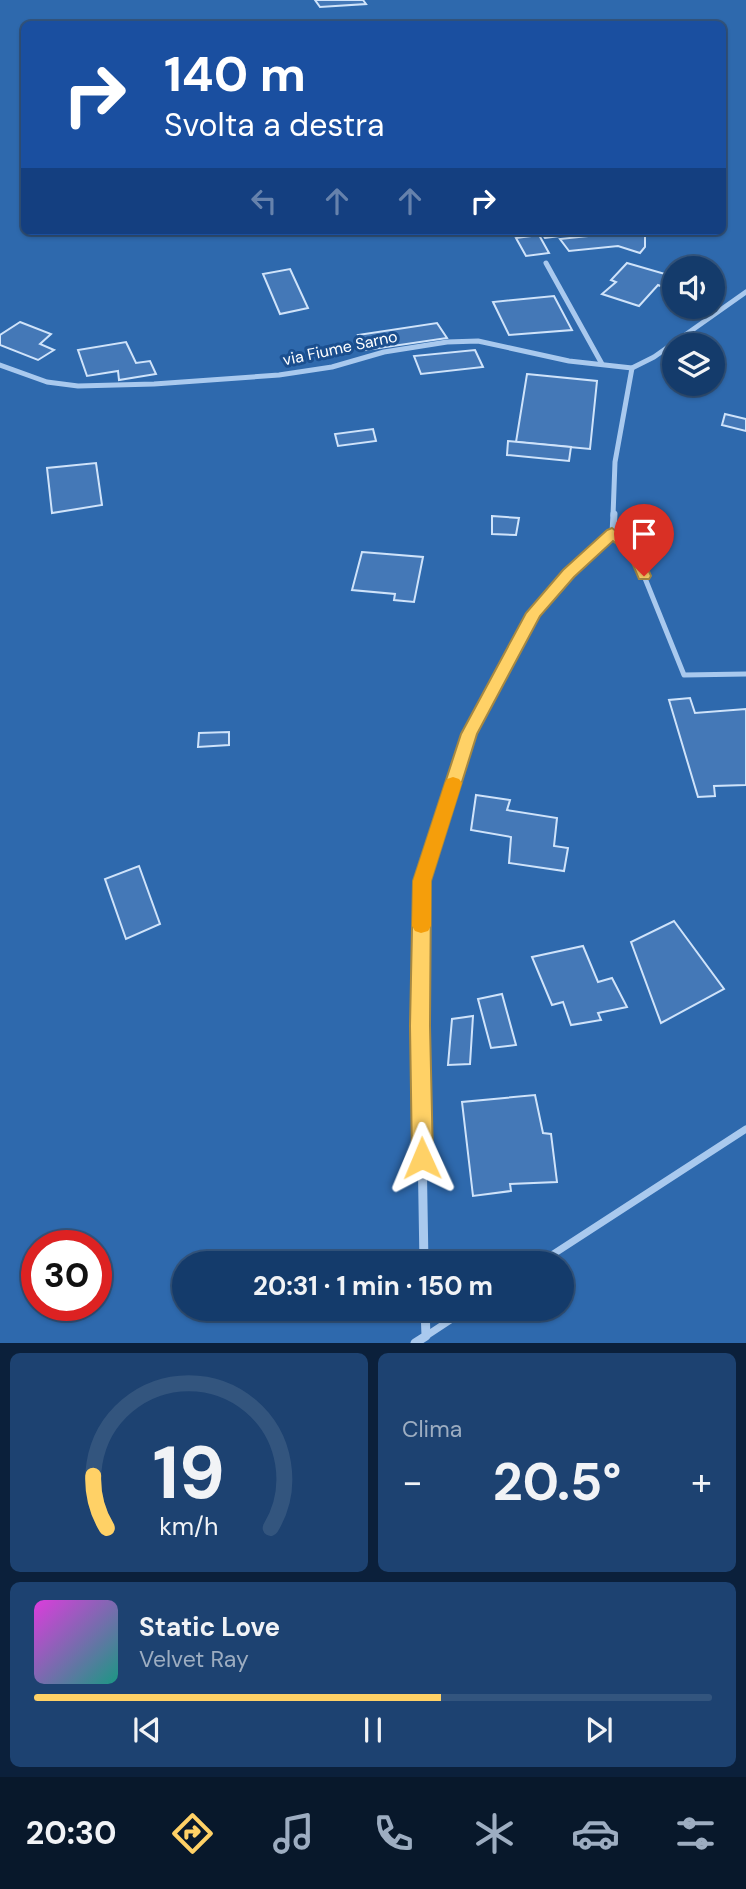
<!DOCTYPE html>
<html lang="it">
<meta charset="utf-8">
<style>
body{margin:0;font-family:"DM Sans",sans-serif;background:#1d4271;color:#f1f3f6;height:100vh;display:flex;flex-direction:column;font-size:26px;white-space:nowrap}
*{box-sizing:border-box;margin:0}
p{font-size:23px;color:#9dadc1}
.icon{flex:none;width:38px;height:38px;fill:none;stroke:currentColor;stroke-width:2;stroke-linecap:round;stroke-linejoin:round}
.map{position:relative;height:1343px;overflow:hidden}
.side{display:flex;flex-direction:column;gap:10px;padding:10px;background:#0b203b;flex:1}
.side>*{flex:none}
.hud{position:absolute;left:21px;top:21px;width:705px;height:214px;border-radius:10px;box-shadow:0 2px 5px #0004,0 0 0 2px #33557e;background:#1a4fa0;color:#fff;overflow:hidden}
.tools{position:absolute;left:662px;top:256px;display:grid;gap:14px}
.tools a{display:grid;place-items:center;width:63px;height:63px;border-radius:50%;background:#143b6b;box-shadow:0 2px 5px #0004,0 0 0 2px #33557e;font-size:35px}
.speed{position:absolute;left:21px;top:1230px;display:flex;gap:14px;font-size:35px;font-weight:700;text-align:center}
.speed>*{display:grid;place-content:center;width:91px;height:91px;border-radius:50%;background:#143b6b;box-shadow:0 2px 5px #0004,0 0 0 2px #33557e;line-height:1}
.speed .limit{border:10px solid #d22;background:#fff;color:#111}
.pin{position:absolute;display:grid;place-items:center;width:60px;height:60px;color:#fff;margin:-72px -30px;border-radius:50% 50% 50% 0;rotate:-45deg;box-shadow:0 0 7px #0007}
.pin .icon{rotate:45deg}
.me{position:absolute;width:77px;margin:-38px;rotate:359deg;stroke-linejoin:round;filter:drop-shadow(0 0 5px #0008)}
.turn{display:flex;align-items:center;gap:24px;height:147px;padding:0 28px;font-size:32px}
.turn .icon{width:91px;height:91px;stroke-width:2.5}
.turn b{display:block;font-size:49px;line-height:60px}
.lanes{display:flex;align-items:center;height:66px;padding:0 28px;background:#0003;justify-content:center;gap:35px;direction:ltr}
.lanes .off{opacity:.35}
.big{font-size:52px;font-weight:700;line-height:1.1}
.side .card{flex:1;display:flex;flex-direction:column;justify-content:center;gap:10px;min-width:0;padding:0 24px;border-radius:10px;background:#1d4271}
.side .dial{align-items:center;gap:0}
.dial svg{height:182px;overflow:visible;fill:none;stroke:#33557e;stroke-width:7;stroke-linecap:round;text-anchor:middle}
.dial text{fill:#f1f3f6;stroke:none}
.song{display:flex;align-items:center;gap:21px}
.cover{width:84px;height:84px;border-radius:10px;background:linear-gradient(135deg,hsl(300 70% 55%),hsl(170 70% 35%))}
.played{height:7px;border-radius:4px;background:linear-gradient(90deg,#ffd166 60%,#33557e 60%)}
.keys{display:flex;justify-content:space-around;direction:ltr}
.heat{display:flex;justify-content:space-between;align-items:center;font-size:38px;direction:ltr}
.side .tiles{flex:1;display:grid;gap:10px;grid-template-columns:1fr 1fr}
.card:last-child{grid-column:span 2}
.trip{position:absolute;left:172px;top:1251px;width:402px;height:70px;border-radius:35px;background:#143b6b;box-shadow:0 2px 5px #0004,0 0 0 2px #33557e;font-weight:700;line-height:70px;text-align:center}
.tabs{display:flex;height:112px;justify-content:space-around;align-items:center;background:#08182b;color:#9dadc1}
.tabs .icon{width:49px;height:49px}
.tabs .active{color:#ffd166}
.tabs b{font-size:32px;color:#f1f3f6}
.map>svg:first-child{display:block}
.green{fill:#2e69ad;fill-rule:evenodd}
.building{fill:#4478b7;stroke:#cfe3fa;stroke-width:2}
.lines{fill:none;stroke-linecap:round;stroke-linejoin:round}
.service-far1{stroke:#a9c9ee;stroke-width:5}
.service{stroke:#a9c9ee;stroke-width:7}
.minor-far2{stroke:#a9c9ee;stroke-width:5}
.minor-far1{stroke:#a9c9ee;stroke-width:7}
.minor{stroke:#a9c9ee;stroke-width:9}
.route{fill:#ffd166;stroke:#a68842;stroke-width:2}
.slow{fill:#f59e0b}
.labels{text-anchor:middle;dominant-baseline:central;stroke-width:6;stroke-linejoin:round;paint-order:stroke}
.far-street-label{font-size:16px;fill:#fff;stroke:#1b4f8f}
</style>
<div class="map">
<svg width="746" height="1343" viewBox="0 0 746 1343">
<rect width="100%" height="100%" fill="#1b4f8f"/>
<path class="green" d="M 0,0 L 746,0 L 746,1343 L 0,1343 ZM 24,24 L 723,24 L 723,231 L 24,231 ZM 674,268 L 712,268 L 712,306 L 674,306 ZM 674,345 L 712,345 L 712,383 L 674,383 ZM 37,1246 L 96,1246 L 96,1306 L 37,1306 ZM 184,1264 L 562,1264 L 562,1309 L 184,1309 Z"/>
<g class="building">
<polygon points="315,0 363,0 366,4 320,7"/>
<polygon points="540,231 566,231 568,235 545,238"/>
<polygon points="626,232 645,232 645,247 640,253 618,246 569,251 560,239"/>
<polygon points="539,235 549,253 526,256 516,238"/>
<polygon points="627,263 672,276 663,287 658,285 639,306 602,294 616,282 611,280"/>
<polygon points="290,269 308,308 280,314 263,274"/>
<polygon points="554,296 572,330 509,335 493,302"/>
<polygon points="20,322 51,334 40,344 54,350 38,360 0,345 0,335"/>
<polygon points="437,323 447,338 366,350 358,335"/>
<polygon points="126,342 136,363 150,361 156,374 119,380 118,371 87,376 78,350"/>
<polygon points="475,350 483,367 421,374 414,356"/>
<polygon points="527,374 597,381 590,449 516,442"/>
<polygon points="725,414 746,419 746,431 722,425"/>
<polygon points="373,429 376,441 338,446 335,434"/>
<polygon points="508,441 571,447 569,461 507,455"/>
<polygon points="96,463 102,505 52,513 47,468"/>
<polygon points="492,516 519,518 516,535 492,534"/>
<polygon points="362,552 423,557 414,602 394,600 395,594 352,590"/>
<polygon points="690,698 695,713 746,709 746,785 714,786 715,796 698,797 669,700"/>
<polygon points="229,732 229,745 198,747 199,733"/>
<polygon points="476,795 510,800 507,810 557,818 554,846 568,848 564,871 509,863 511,837 471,830"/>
<polygon points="139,866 160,924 126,939 105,879"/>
<polygon points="674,921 724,989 661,1023 631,942"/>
<polygon points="583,946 598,982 612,978 627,1007 598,1013 601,1020 571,1025 563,1002 552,1005 532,957"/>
<polygon points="502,994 516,1045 491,1048 478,999"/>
<polygon points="473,1016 470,1064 448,1065 452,1019"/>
<polygon points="535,1095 543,1133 551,1134 557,1182 510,1184 511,1191 473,1196 462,1102"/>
</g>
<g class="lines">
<polyline class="service-far1" points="613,533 634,551 684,675 746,674"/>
<g class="service">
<polyline points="538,1264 746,1129"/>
<polyline points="426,1336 467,1309"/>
</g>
<g class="minor-far2">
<polyline points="546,263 602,364"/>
<polyline points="0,365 47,382 78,386 154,384 279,375 332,367 384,352 447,342 478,341 569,361 632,368 654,357 746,292"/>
<polyline points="613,516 615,462 632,368"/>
</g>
<polyline class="minor-far1" points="422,881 469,734 533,613 568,574 613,533 614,514"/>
<g class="minor">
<polyline points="423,879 420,1025 424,1264"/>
<polyline points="415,1343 426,1336 425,1309"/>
</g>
</g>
<polygon class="route" points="612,528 639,548 651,576 649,579 639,579 628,553 613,541 574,577 540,616 477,734 431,881 430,1026 433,1158 430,1164 422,1167 415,1164 412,1158 410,1026 413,881 461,734 526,613 563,570 607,530"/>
<polygon class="slow" points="453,777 459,779 462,783 431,881 431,926 428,931 421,933 415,931 412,926 413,881 445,783 447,779"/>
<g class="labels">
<g class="far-street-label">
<text transform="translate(340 348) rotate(-12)">via Fiume Sarno</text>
</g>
</g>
</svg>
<div class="tools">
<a><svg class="icon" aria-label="sound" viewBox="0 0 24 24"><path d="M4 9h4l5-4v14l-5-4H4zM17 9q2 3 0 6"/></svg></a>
<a><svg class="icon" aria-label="layers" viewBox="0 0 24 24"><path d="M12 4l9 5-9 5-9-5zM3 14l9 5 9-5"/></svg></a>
</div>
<div class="speed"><div class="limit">30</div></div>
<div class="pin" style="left:644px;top:576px;background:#d93025"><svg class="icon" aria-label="arrive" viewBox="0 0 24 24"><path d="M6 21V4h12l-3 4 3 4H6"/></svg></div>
<svg class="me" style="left:422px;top:1158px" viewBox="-20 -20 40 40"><path d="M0-17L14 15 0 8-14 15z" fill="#ffd166" stroke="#fff" stroke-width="4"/></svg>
<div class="trip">20:31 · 1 min · 150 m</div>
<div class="hud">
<div class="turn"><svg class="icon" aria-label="right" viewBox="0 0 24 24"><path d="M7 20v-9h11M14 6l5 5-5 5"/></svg><div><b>140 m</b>Svolta a destra</div></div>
<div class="lanes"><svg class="icon off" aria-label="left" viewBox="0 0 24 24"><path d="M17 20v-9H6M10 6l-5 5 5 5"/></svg><svg class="icon off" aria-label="ahead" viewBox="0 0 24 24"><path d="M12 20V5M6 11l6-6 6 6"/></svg><svg class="icon off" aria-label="ahead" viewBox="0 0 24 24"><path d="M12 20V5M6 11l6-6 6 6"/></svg><svg class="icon" aria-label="right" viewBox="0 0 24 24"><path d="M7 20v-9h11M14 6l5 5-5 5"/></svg></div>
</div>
</div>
<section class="side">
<div class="tiles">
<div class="card dial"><svg viewBox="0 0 100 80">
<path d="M14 69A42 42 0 1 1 86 69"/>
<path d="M14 69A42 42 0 0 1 8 46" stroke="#ffd166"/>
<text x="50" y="56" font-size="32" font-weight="700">19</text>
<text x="50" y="72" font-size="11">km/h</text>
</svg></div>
<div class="card"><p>Clima</p>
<div class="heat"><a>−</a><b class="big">20.5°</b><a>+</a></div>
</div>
<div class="card">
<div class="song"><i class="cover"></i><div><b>Static Love</b><p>Velvet Ray</p></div></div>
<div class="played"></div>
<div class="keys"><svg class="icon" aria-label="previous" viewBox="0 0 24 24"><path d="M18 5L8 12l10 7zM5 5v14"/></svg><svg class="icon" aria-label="pause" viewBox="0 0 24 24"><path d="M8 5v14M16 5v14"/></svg><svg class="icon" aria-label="next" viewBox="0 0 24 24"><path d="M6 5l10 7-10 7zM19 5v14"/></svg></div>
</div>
</div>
</section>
<nav class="tabs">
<b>20:30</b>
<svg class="icon active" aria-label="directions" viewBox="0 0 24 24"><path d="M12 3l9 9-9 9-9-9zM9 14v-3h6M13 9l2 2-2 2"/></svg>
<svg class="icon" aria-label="music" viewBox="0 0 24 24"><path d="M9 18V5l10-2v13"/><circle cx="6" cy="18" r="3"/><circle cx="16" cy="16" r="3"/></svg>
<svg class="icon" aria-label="phone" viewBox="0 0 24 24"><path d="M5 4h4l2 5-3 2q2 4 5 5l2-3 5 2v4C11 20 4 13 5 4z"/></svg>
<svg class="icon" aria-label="climate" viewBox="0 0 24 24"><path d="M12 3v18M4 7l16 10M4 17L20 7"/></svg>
<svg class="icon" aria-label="car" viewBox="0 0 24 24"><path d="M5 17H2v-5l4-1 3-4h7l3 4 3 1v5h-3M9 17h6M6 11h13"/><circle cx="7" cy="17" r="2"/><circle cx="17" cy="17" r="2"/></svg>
<svg class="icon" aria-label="filters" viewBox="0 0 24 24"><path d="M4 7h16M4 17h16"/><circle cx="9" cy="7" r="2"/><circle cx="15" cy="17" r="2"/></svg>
</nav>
